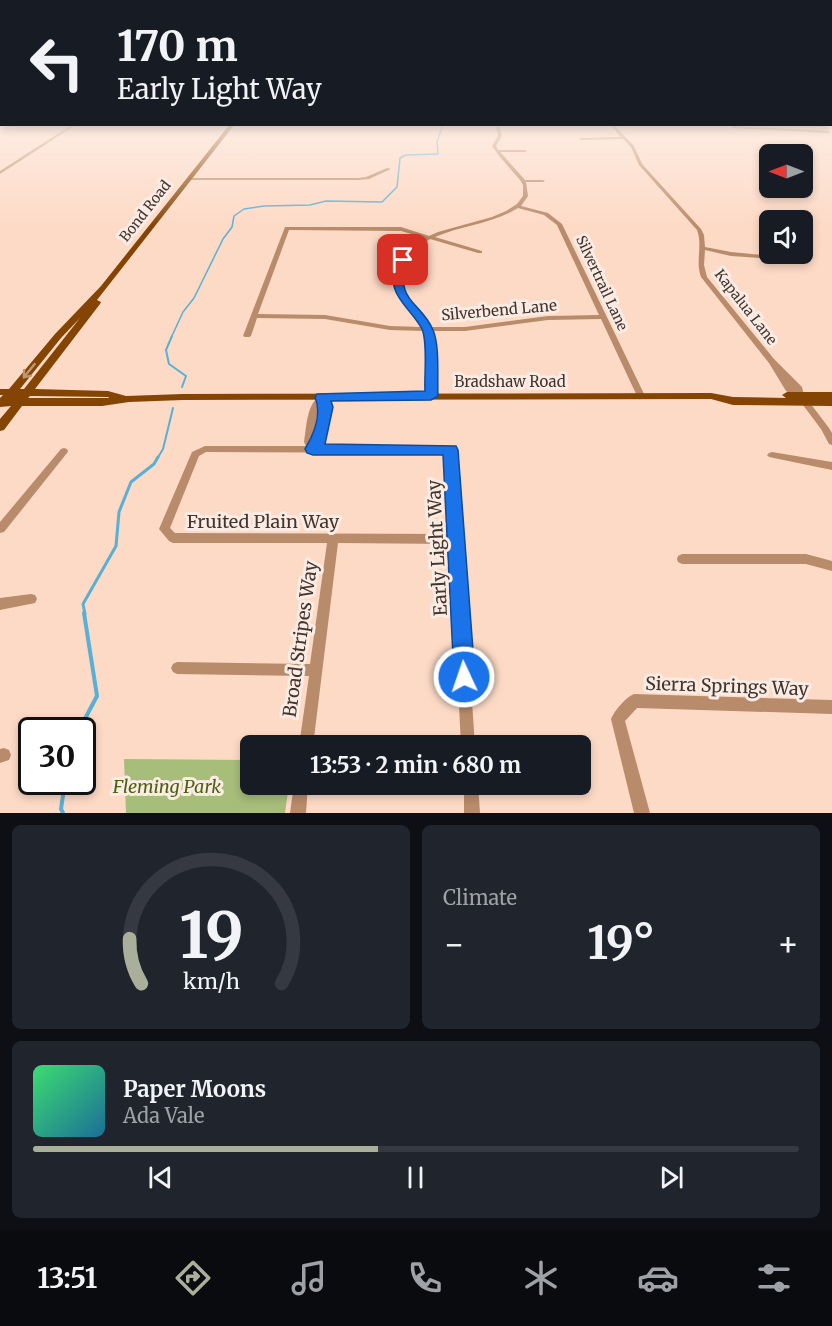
<!DOCTYPE html>
<meta charset="utf-8">
<style>
body{margin:0;font-family:Merriweather,serif;background:#20242c;color:#f1f3f6;height:100vh;display:flex;flex-direction:column;font-size:22px;white-space:nowrap}
*{box-sizing:border-box;margin:0}
p{font-size:20px;color:#9ea1a6}
.icon{flex:none;width:33px;height:33px;fill:none;stroke:currentColor;stroke-width:2;stroke-linecap:round;stroke-linejoin:round}
.map{position:relative;height:813px;overflow:hidden}
.side{display:flex;flex-direction:column;gap:12px;padding:12px;background:#0d0f14;flex:1}
.side>*{flex:none}
.hud{position:absolute;left:0px;top:0px;width:832px;height:126px;box-shadow:0 3px 9px #0003;background:#171b24;color:#f1f3f6;overflow:hidden}
.needle{width:39px;rotate:270deg}
.fabs{position:absolute;left:759px;top:144px;display:grid;gap:12px}
.fabs a{display:grid;place-items:center;width:54px;height:54px;border-radius:9px;background:#171b24;box-shadow:0 3px 9px #0003;font-size:30px}
.speed{position:absolute;left:18px;top:717px;display:flex;gap:12px;font-size:30px;font-weight:700;text-align:center}
.speed>*{display:grid;place-content:center;width:78px;height:78px;border-radius:50%;background:#171b24;box-shadow:0 3px 9px #0003;line-height:1}
.speed .limit{border:3px solid #111;border-radius:9px;background:#fff;color:#111}
.pin{position:absolute;display:grid;place-items:center;width:51px;height:51px;color:#fff;margin:-26px;border-radius:12px;box-shadow:0 3px 9px #0006}
.me{position:absolute;width:66px;margin:-33px;rotate:357deg;stroke-linejoin:round;filter:drop-shadow(0 0 4px #0008)}
.turn{display:flex;align-items:center;gap:21px;height:126px;padding:0 18px;font-size:27px}
.turn .icon{width:78px;height:78px;stroke-width:2.5}
.turn b{display:block;font-size:42px;line-height:51px}
.big{font-size:45px;font-weight:700;line-height:1.1}
.side .tile{flex:1;display:flex;flex-direction:column;justify-content:center;gap:9px;min-width:0;padding:0 21px;border-radius:9px;background:#20242c}
.side .dial{align-items:center;gap:0}
.dial svg{height:156px;overflow:visible;fill:none;stroke:#363941;stroke-width:7;stroke-linecap:round;text-anchor:middle}
.dial text{fill:#f1f3f6;stroke:none}
.song{display:flex;align-items:center;gap:18px}
.cover{width:72px;height:72px;border-radius:9px;background:linear-gradient(135deg,hsl(140 70% 55%),hsl(200 70% 35%))}
.played{height:6px;border-radius:3px;background:linear-gradient(90deg,#aaaf9b 45%,#363941 45%)}
.keys{display:flex;justify-content:space-around;direction:ltr}
.heat{display:flex;justify-content:space-between;align-items:center;font-size:33px;direction:ltr}
.side .tiles{flex:1;display:grid;gap:12px;grid-template-columns:1fr 1fr}
.tile:last-child{grid-column:span 2}
.trip{position:absolute;left:240px;top:735px;width:351px;height:60px;border-radius:9px;background:#171b24;box-shadow:0 3px 9px #0003;font-weight:700;line-height:60px;text-align:center}
.tabs{display:flex;height:96px;justify-content:space-around;align-items:center;background:#090b0e;color:#9ea1a6}
.tabs .icon{width:42px;height:42px}
.tabs .current{color:#aaaf9b}
.tabs b{font-size:27px;color:#f1f3f6}
.map>svg:first-child{display:block}
.green{fill:#a7bd7a}
.lines{fill:none;stroke-linecap:round;stroke-linejoin:round}
.stream-far3{stroke:#58b0d5;stroke-width:1.5}
.stream-far2{stroke:#58b0d5;stroke-width:2}
.stream-far1{stroke:#58b0d5;stroke-width:3}
.stream{stroke:#58b0d5;stroke-width:4}
.minor{fill:#b88b6a;fill-rule:evenodd}
.major{fill:#834404;fill-rule:evenodd}
.oneway{stroke:#be9874}
.route{fill:#1a73e8;stroke:#114b97;stroke-width:1.5}
.labels{text-anchor:middle;dominant-baseline:central;stroke-width:6;stroke-linejoin:round;paint-order:stroke}
.far-street-label{font-size:14px;fill:#42352d;stroke:#faece4}
.street-label{font-size:15px;fill:#42352d;stroke:#faece4}
.near-street-label{font-size:18px;fill:#42352d;stroke:#faece4}
.near-park-label{font-size:18px;font-style:italic;fill:#4c6011;stroke:#faece4}
</style>
<div class="map">
<svg width="832" height="813" viewBox="0 0 832 813">
<rect width="100%" height="100%" fill="#fddac6"/>
<polygon class="green" points="124,759 250,760 250,784 289,785 285,813 126,813"/>
<g class="lines">
<polyline class="stream-far3" points="171,338 183,312 194,298 223,239 232,227 234,216 244,209 264,206 310,205 326,201 382,202 397,187 400,158 406,155 438,154 437,142 443,124"/>
<g class="stream-far2">
<polyline points="172,336 166,350 169,364 186,376 182,387"/>
<polyline points="157,459 163,449 173,408"/>
</g>
<polyline class="stream-far1" points="85,614 83,604 116,546 119,512 131,482 154,464 158,457"/>
<g class="stream">
<polyline points="79,730 97,696 84,613"/>
<polyline points="63,813 61,809 65,782"/>
</g>
<g class="minor">
<rect x="0" y="120" width="2" height="2"/>
<polygon points="73,124 77,124 0,174 0,171"/>
<path d="M 610,124 L 613,124 L 634,146 L 642,164 L 701,229 L 704,235 L 705,247 L 731,252 L 762,255 L 763,256 L 760,258 L 731,256 L 705,250 L 704,265 L 707,277 L 774,359 L 802,387 L 804,395 L 829,428 L 832,433 L 832,445 L 829,444 L 821,429 L 797,397 L 786,391 L 769,363 L 701,277 C 695,261 703,246 697,230 L 639,165 L 631,147 L 623,139 L 581,140 L 579,139 L 581,138 L 621,137 Z"/>
<path d="M 498,126 L 500,127 L 502,136 L 496,146 L 498,150 L 525,150 L 527,151 L 525,152 L 500,152 L 503,155 L 525,180 L 543,180 L 545,181 L 543,182 L 526,182 L 528,196 L 521,206 L 548,213 L 562,224 L 645,396 L 644,398 L 638,398 L 637,396 L 601,319 L 548,320 L 465,331 L 431,331 C 438,352 435,375 435,396 L 431,399 L 427,396 L 428,351 L 424,331 L 390,330 L 325,319 L 257,318 L 251,336 L 249,337 L 245,337 L 243,336 L 285,227 L 401,227 L 429,236 L 438,232 L 492,217 L 506,211 L 517,204 L 523,196 L 523,185 L 520,180 L 500,157 L 492,146 L 498,136 L 496,127 ZM 518,208 L 544,215 L 557,225 L 599,315 L 548,316 L 465,327 L 429,327 C 422,315 410,305 404,293 C 393,270 412,250 430,239 L 478,253 L 482,253 L 482,251 L 435,237 C 462,225 492,224 518,208 ZM 289,230 L 401,231 L 425,238 C 405,250 386,272 400,296 C 406,307 416,316 422,327 L 390,326 L 325,315 L 258,314 Z"/>
<polygon points="732,126 828,131 830,132 828,133 731,128"/>
<polygon points="387,168 391,169 369,179 358,180 189,180 187,179 189,178 358,178 366,177"/>
<path d="M 322,394 L 325,395 C 333,412 328,430 320,446 L 451,447 L 454,448 L 455,450 L 475,746 L 461,746 L 451,544 L 338,543 L 313,746 L 299,746 L 309,676 L 177,674 L 173,672 L 171,668 L 173,664 L 177,662 L 310,664 L 327,543 L 173,543 L 169,541 L 159,529 L 192,452 L 205,446 L 306,446 L 304,442 C 307,425 306,404 322,394 ZM 320,404 L 320,424 L 313,442 L 318,407 ZM 206,452 L 447,453 L 451,534 L 175,533 L 170,528 L 199,456 Z"/>
<polygon points="64,448 67,449 68,451 67,453 4,532 0,533 0,522 61,449"/>
<polygon points="772,452 832,462 832,470 769,457 767,455 769,453"/>
<polygon points="682,554 806,554 832,561 832,571 806,564 682,564 678,562 677,559 678,556"/>
<polygon points="31,594 35,595 37,599 35,603 0,610 0,598"/>
<path d="M 634,694 L 832,700 L 832,714 L 637,708 L 625,721 L 650,813 L 634,813 L 611,719 C 615,710 625,698 634,694 Z"/>
<polygon points="4,748 9,750 11,755 9,760 0,763 0,749"/>
<polygon points="294,784 308,784 306,813 290,813"/>
<polygon points="464,784 478,784 480,813 464,813"/>
</g>
<path class="major" d="M 230,124 L 235,124 L 97,300 L 101,302 L 100,304 L 35,389 L 108,391 L 126,396 L 183,394 L 711,393 L 733,397 L 786,398 L 782,395 L 787,392 L 832,392 L 832,398 L 825,398 L 832,398 L 832,406 L 733,405 L 711,399 L 183,400 L 129,402 L 102,406 L 22,406 L 4,430 L 0,431 L 0,419 L 11,406 L 0,407 L 0,398 L 3,395 L 0,395 L 0,389 L 9,389 L 55,334 L 101,286 ZM 80,318 L 24,389 L 20,389 L 61,338 ZM 30,396 L 108,397 L 109,398 L 28,398 Z"/>
</g>
<defs><path id="oneway-shaft" d="M-6 0H5M1.5-3L5.5 0L1.5 3" fill="none" stroke-width="1.6" stroke-linecap="round" stroke-linejoin="round" transform="scale(1.5)"/></defs>
<use class="oneway" href="#oneway-shaft" transform="translate(29 371) rotate(129)"/>
<linearGradient id="sky" x2="0" y2="1"><stop stop-color="#6eb2e0"/><stop offset="0.5" stop-color="#feeee5"/><stop offset="1" stop-color="#feeee5" stop-opacity="0"/></linearGradient>
<rect width="832" height="227" fill="url(#sky)"/>
<path class="route" d="M 400,258 L 408,260 C 393,302 421,301 433,330 C 440,346 437,378 438,396 L 431,400 L 331,401 L 333,407 L 325,444 L 456,446 L 458,450 L 475,677 L 472,684 L 464,687 L 457,684 L 454,677 L 443,455 L 313,455 L 307,453 L 305,449 C 314,434 322,414 315,397 L 317,394 L 425,391 C 424,376 428,343 422,329 C 408,303 381,294 400,258 Z"/>
<g class="labels">
<g class="far-street-label">
<text transform="translate(145 211) rotate(-52)">Bond Road</text>
<text transform="translate(602 283) rotate(65)">Silvertrail Lane</text>
<text transform="translate(746 307) rotate(52)">Kapalua Lane</text>
</g>
<g class="street-label">
<text transform="translate(499 310) rotate(-5)">Silverbend Lane</text>
<text x="510" y="381">Bradshaw Road</text>
</g>
<g class="near-street-label">
<text x="263" y="521">Fruited Plain Way</text>
<text transform="translate(437 548) rotate(-93)">Early Light Way</text>
<text transform="translate(300 639) rotate(-82)">Broad Stripes Way</text>
<text transform="translate(727 686) rotate(2)">Sierra Springs Way</text>
</g>
<g class="near-park-label">
<text x="167" y="786">Fleming Park</text>
</g>
</g>
</svg>
<div class="fabs">
<a><svg class="needle" viewBox="-14 -14 28 28"><path d="M0-13l5 13h-10z" fill="#e53935"/><path d="M0 13l5-13h-10z" fill="#9ea1a6"/></svg></a>
<a><svg class="icon" aria-label="sound" viewBox="0 0 24 24"><path d="M4 9h4l5-4v14l-5-4H4zM17 9q2 3 0 6"/></svg></a>
</div>
<div class="speed"><div class="limit">30</div></div>
<div class="pin" style="left:403px;top:260px;background:#d93025"><svg class="icon" aria-label="arrive" viewBox="0 0 24 24"><path d="M6 21V4h12l-3 4 3 4H6"/></svg></div>
<svg class="me" style="left:464px;top:677px" viewBox="-20 -20 40 40"><circle r="17" fill="#1a73e8" stroke="#fff" stroke-width="3"/><path d="M0-11L8 9 0 5-8 9z" fill="#fff"/></svg>
<div class="trip">13:53 · 2 min · 680 m</div>
<div class="hud">
<div class="turn"><svg class="icon" aria-label="left" viewBox="0 0 24 24"><path d="M17 20v-9H6M10 6l-5 5 5 5"/></svg><div><b>170 m</b>Early Light Way</div></div>
</div>
</div>
<section class="side">
<div class="tiles">
<div class="tile dial"><svg viewBox="0 0 100 80">
<path d="M14 69A42 42 0 1 1 86 69"/>
<path d="M14 69A42 42 0 0 1 8 46" stroke="#aaaf9b"/>
<text x="50" y="56" font-size="32" font-weight="700">19</text>
<text x="50" y="72" font-size="11">km/h</text>
</svg></div>
<div class="tile"><p>Climate</p>
<div class="heat"><a>−</a><b class="big">19°</b><a>+</a></div>
</div>
<div class="tile">
<div class="song"><i class="cover"></i><div><b>Paper Moons</b><p>Ada Vale</p></div></div>
<div class="played"></div>
<div class="keys"><svg class="icon" aria-label="previous" viewBox="0 0 24 24"><path d="M18 5L8 12l10 7zM5 5v14"/></svg><svg class="icon" aria-label="pause" viewBox="0 0 24 24"><path d="M8 5v14M16 5v14"/></svg><svg class="icon" aria-label="next" viewBox="0 0 24 24"><path d="M6 5l10 7-10 7zM19 5v14"/></svg></div>
</div>
</div>
</section>
<nav class="tabs">
<b>13:51</b>
<svg class="icon current" aria-label="directions" viewBox="0 0 24 24"><path d="M12 3l9 9-9 9-9-9zM9 14v-3h6M13 9l2 2-2 2"/></svg>
<svg class="icon" aria-label="music" viewBox="0 0 24 24"><path d="M9 18V5l10-2v13"/><circle cx="6" cy="18" r="3"/><circle cx="16" cy="16" r="3"/></svg>
<svg class="icon" aria-label="phone" viewBox="0 0 24 24"><path d="M5 4h4l2 5-3 2q2 4 5 5l2-3 5 2v4C11 20 4 13 5 4z"/></svg>
<svg class="icon" aria-label="climate" viewBox="0 0 24 24"><path d="M12 3v18M4 7l16 10M4 17L20 7"/></svg>
<svg class="icon" aria-label="car" viewBox="0 0 24 24"><path d="M5 17H2v-5l4-1 3-4h7l3 4 3 1v5h-3M9 17h6M6 11h13"/><circle cx="7" cy="17" r="2"/><circle cx="17" cy="17" r="2"/></svg>
<svg class="icon" aria-label="filters" viewBox="0 0 24 24"><path d="M4 7h16M4 17h16"/><circle cx="9" cy="7" r="2"/><circle cx="15" cy="17" r="2"/></svg>
</nav>
